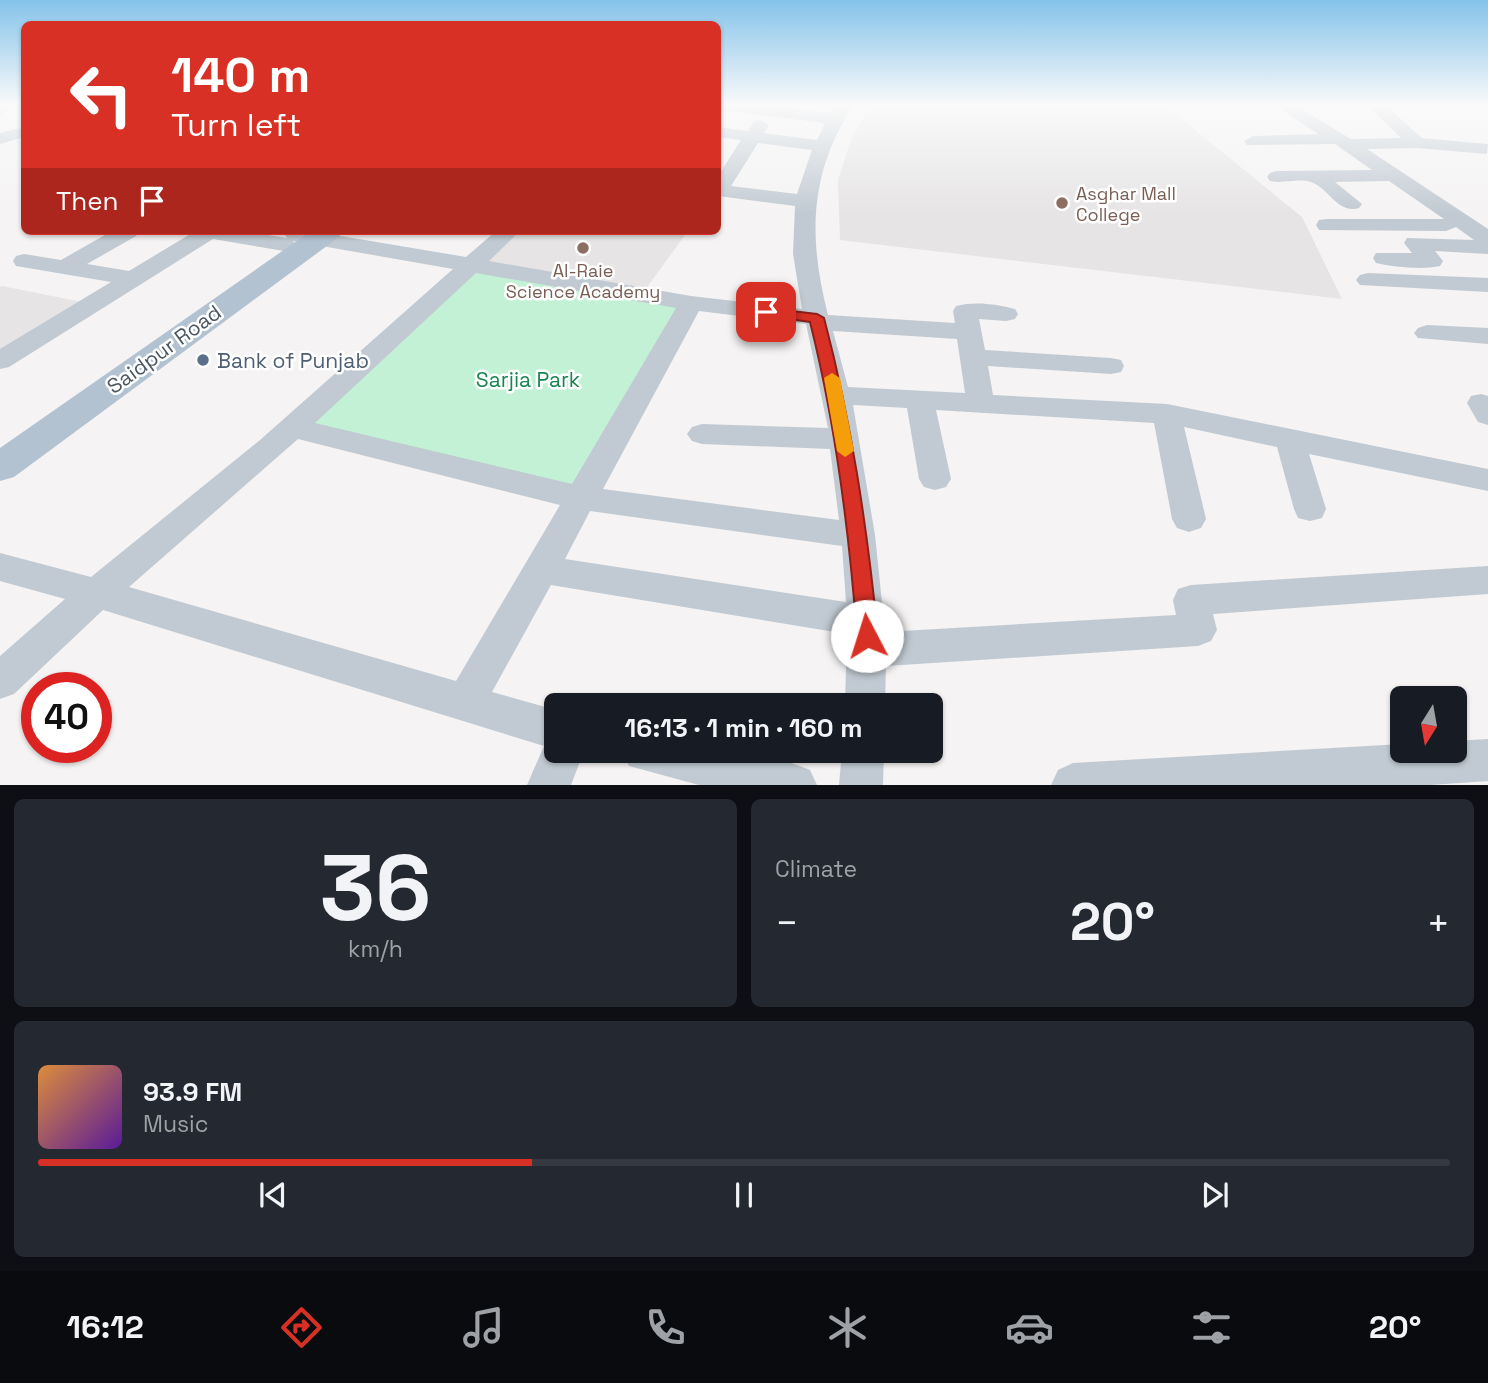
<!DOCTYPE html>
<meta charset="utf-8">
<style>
body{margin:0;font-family:"Space Grotesk",sans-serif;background:#242831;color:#f1f3f6;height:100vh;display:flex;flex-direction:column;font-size:26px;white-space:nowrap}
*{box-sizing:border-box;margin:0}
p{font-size:23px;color:#9ea1a6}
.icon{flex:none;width:38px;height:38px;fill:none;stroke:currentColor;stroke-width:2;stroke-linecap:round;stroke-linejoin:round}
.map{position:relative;height:785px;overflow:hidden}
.details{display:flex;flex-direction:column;gap:14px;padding:14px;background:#0d0f14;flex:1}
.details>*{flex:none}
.banner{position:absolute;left:21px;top:21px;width:700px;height:214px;border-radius:10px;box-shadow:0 2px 5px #0004;background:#d93025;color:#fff;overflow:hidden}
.needle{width:46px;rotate:191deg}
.buttons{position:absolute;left:1390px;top:686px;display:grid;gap:14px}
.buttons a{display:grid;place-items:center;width:77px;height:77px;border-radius:10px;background:#171b24;box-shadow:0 2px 5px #0004;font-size:35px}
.speed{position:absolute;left:21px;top:672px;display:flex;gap:14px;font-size:35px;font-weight:700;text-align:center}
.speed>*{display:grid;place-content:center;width:91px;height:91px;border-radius:50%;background:#171b24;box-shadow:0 2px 5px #0004;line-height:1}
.speed .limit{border:10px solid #d22;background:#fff;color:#111}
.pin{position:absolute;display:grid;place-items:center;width:60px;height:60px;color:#fff;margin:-30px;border-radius:14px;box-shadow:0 4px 10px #0006}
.me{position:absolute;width:77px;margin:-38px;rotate:355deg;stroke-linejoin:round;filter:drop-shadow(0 0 5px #0008)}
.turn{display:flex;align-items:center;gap:24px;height:147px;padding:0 35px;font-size:32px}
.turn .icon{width:91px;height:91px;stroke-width:2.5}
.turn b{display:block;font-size:49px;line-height:60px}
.then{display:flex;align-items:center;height:66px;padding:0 35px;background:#0003;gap:14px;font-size:26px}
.big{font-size:52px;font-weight:700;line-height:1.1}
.details .tile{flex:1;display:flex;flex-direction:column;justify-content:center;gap:10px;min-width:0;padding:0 24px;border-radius:10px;background:#242831}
.details .dial{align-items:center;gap:0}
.dial b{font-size:91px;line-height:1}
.song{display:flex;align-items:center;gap:21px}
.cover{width:84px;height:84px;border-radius:10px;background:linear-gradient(135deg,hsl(30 70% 55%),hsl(270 70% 35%))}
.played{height:7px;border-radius:4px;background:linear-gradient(90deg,#d93025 35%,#363941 35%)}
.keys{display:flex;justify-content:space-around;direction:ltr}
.heat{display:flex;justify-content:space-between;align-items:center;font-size:38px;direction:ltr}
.details .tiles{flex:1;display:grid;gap:14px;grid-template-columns:1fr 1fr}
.tile:last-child{grid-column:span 2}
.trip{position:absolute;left:544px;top:693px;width:399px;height:70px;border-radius:10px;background:#171b24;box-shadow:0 2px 5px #0004;font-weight:700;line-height:70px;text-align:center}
.dock{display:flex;height:112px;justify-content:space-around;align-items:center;background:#090b0e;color:#9ea1a6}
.dock .icon{width:49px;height:49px}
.dock .active{color:#d93025}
.dock b{font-size:32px;color:#f1f3f6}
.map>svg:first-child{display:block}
.education{fill:#e6e4e5}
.green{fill:#c3f1d5}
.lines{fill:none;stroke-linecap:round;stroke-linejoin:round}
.minor{fill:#c1cad2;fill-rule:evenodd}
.major{fill:#b3c2d1;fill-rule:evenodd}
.route{fill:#d93025;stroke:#8d1f18;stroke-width:2}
.slow{fill:#f59e0b}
.education-dot{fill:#8d6e63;stroke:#fff;stroke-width:2.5}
.service-dot{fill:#5c6f8a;stroke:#fff;stroke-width:2.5}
.labels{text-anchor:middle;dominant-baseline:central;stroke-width:5;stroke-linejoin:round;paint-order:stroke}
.far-education-label{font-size:18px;fill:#785e54;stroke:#fff;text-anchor:start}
.street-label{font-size:21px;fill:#4a5661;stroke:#fff}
.service-label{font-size:21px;fill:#4e5e75;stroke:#fff;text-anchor:start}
.park-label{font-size:21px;fill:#17864f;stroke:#fff}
</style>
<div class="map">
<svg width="1488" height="785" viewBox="0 0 1488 785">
<rect width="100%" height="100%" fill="#f5f3f3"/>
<g class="education">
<polygon points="872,104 1104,104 1168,108 1302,217 1342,299 840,240 838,180 852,137"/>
<polygon points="510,231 688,231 642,294 472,265"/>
<polygon points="2,286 92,304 0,361 0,287"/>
</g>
<polygon class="green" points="472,265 691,303 581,498 292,428"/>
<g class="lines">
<g class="minor">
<polygon points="0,104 24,104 24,105 0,114"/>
<path d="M 718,104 L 756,104 L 831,113 L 837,104 L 854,104 C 809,173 808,237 828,315 L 955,323 L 953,311 L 956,306 C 974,301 997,304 1015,309 L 1018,314 L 1015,319 L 1006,321 L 979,319 L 985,350 L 1111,358 L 1121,360 L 1124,366 L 1121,372 L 1111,374 L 988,366 L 993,395 L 1167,404 L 1488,469 L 1488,491 L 1309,454 L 1326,509 L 1322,518 L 1310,521 L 1298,518 L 1294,509 L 1277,447 L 1184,427 L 1206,519 L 1201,528 L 1189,532 L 1177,528 L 1172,519 L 1154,423 L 936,410 L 951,479 L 946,487 L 935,490 L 924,487 L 919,479 L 907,408 L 853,405 L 875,535 L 885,632 L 1176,615 L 1173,600 L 1178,589 L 1191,585 L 1488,566 L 1488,594 L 1213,614 L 1217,630 L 1211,641 L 1198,646 L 886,666 L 885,705 L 845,705 L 847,634 L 551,585 L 492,692 L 556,710 L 556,751 L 584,751 L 571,785 L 527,785 L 544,746 L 103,610 L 14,694 L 0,699 L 0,656 L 65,599 L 0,581 L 0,553 L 91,577 L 260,440 L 453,269 L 293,241 L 295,244 L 292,249 L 284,251 L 213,239 L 9,367 L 0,369 L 0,349 L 111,282 L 16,266 L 13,261 L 16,256 L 24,254 L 61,260 L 112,231 L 139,231 L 136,236 L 87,264 L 129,271 L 192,233 L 190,231 L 243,231 L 287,238 L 285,235 L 288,231 L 311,231 L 466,257 L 496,231 L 520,231 L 489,261 L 691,296 L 802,309 L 793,254 L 795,206 L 718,196 L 718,176 L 741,140 L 718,137 L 718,127 L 748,131 L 754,121 L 760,120 L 769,125 L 764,133 L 817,140 L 825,123 L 720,110 ZM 758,143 L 812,150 L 797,194 L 731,186 ZM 476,273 L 676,308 L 572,484 L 315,423 ZM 699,311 L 806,324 L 828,428 L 702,424 L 692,427 L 687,434 L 692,441 L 702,444 L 830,449 L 839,520 L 603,489 ZM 833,331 L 957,339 L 965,393 L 848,387 ZM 298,439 L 560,505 L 456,681 L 129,587 ZM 590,511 L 842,546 L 846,602 L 565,559 Z"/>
<path d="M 1273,104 L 1293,104 L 1351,139 L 1401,138 L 1366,104 L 1384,104 L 1422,138 L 1488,144 L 1487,154 L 1417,148 L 1367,149 L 1488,229 L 1488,254 L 1435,251 L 1443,261 L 1440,266 C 1422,270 1394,267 1376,263 L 1373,258 L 1376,253 L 1412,253 L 1404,243 L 1407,238 L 1474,240 L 1456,227 L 1446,231 L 1319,230 L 1316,225 L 1319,220 L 1327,219 L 1444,219 L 1389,181 L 1335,182 L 1362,204 L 1359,208 C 1337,214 1329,188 1311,182 C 1298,178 1283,184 1270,181 L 1267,177 L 1270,173 L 1277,171 L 1372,170 L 1335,144 L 1247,145 L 1244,141 L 1253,136 L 1318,134 Z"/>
<polygon points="24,127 24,137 0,144 0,133"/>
<polygon points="1368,273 1488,278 1488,292 1360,285 1356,280 1360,275"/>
<polygon points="1427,325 1488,328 1488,344 1418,338 1414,333 1418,328"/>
<polygon points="1481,394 1488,396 1488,425 1478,422 1467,403 1471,396"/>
<polygon points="1488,739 1488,781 1431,785 1051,785 1058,770 1073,763 1402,744 1402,751 1454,751 1454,741"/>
<path d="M 623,751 C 684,748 752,745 810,770 L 817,785 L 699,785 L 629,766 Z"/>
<polygon points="842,751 884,751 883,785 839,785"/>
</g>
<polygon class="major" points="311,231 342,231 339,237 14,477 0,481 0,448"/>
</g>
<linearGradient id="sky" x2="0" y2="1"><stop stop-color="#85c3ea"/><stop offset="0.49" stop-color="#fafafa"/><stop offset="1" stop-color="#fafafa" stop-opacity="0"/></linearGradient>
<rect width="1488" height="214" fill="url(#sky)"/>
<path class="route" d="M 766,308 L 817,314 L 824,318 C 852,424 867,527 878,636 L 875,643 L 867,645 L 860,643 L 857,636 C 849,530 836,425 810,322 L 761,315 L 761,309 Z"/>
<polygon class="slow" points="832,373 840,378 854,451 845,457 837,451 824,378"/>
<g class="education-dot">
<circle cx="1062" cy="203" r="7"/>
<circle cx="583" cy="248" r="7"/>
</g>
<circle class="service-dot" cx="203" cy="360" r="7"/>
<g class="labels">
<g class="far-education-label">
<text x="1076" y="193">Asghar Mall<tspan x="1076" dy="21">College</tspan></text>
<text x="583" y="270" text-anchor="middle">Al-Raie<tspan x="583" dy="21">Science Academy</tspan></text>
</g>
<g class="street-label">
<text transform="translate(164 349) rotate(-36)">Saidpur Road</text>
</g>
<g class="service-label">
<text x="217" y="360">Bank of Punjab</text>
</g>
<g class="park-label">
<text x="528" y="379">Sarjia Park</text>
</g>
</g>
</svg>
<div class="buttons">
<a><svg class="needle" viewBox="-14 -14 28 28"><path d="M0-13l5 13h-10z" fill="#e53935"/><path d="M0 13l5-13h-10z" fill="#9ea1a6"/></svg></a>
</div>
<div class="speed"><div class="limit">40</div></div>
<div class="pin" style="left:766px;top:312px;background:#d93025"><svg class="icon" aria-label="arrive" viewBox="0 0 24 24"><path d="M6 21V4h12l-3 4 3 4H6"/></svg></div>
<svg class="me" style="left:867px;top:636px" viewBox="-20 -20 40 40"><circle r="19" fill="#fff"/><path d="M0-13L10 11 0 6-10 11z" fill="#d93025"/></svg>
<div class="trip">16:13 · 1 min · 160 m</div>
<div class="banner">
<div class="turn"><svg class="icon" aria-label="left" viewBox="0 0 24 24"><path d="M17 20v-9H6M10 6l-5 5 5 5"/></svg><div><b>140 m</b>Turn left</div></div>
<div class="then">Then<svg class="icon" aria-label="arrive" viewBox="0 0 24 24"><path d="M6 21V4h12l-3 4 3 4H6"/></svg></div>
</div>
</div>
<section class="details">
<div class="tiles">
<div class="tile dial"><b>36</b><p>km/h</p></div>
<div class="tile"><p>Climate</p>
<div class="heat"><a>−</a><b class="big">20°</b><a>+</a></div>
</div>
<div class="tile">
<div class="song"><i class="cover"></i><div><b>93.9 FM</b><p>Music</p></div></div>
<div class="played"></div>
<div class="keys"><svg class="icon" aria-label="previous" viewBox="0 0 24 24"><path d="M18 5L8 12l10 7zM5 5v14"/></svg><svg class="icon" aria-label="pause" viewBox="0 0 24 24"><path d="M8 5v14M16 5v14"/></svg><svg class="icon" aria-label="next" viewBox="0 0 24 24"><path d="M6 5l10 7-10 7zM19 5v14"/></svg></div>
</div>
</div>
</section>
<nav class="dock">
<b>16:12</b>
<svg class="icon active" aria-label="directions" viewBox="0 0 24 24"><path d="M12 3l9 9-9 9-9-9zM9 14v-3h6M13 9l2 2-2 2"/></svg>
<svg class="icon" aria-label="music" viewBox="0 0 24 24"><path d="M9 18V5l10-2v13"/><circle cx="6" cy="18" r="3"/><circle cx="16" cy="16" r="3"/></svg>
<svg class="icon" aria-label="phone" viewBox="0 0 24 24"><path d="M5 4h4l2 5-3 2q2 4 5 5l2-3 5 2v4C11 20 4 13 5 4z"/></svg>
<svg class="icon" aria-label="climate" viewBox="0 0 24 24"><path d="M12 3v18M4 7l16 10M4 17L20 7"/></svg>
<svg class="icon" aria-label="car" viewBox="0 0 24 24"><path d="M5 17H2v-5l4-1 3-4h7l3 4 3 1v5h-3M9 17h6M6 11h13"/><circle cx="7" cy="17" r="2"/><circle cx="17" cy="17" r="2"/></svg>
<svg class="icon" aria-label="filters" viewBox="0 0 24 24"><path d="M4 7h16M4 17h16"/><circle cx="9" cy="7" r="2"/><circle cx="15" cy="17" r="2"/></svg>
<b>20°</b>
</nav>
